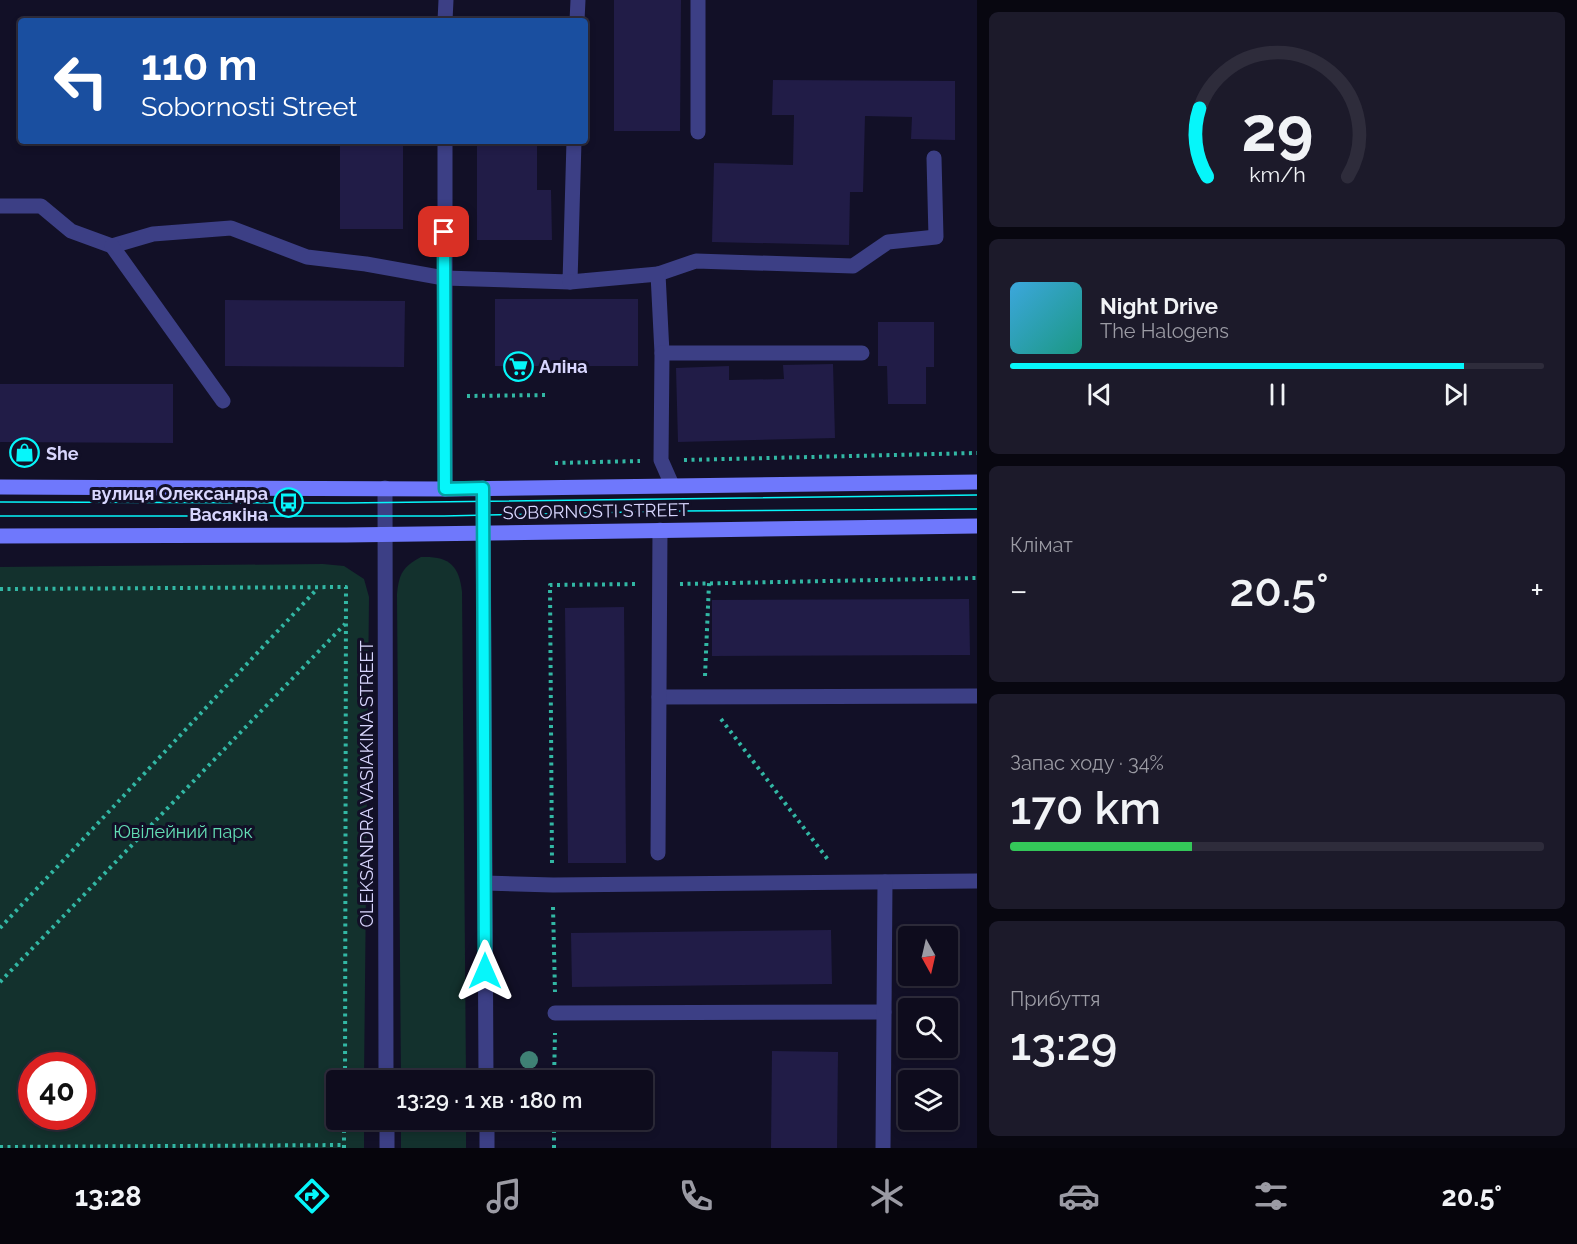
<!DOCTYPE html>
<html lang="uk">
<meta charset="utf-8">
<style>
body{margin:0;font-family:Raleway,sans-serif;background:#1c1a2a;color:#f1f3f6;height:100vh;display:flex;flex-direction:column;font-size:22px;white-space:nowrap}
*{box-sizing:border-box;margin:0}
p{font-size:20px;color:#9b9ba4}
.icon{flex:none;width:33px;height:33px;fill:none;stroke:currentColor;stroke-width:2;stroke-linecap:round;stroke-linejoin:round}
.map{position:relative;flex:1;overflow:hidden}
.sheet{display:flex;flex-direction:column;gap:12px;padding:12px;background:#080710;width:600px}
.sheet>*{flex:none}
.top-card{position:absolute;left:18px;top:18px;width:570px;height:126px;border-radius:6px;box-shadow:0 3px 9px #0003,0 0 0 2px #2e2c3b;background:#1a4fa0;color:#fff;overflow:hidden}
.needle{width:39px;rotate:172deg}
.controls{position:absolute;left:898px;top:926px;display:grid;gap:12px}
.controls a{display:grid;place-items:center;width:60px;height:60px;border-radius:6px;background:#0e0c1d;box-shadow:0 3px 9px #0003,0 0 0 2px #2e2c3b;font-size:30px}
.speed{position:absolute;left:18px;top:1052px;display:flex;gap:12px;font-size:30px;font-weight:700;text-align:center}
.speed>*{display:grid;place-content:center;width:78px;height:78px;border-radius:50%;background:#0e0c1d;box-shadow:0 3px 9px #0003,0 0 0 2px #2e2c3b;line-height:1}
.speed .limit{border:9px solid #d22;background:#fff;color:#111}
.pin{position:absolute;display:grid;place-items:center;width:51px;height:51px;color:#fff;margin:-26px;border-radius:12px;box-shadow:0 3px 9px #0006}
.me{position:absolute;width:66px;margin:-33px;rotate:0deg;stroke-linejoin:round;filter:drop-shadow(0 0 4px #0008)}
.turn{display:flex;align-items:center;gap:21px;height:126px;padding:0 24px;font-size:27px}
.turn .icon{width:78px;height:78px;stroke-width:2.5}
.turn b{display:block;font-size:42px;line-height:51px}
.big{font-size:45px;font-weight:600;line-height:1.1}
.sheet .tile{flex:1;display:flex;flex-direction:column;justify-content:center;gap:9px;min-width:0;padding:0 21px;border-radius:9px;background:#1c1a2a}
.sheet .dial{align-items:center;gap:0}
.dial svg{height:156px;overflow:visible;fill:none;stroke:#2e2c3b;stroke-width:7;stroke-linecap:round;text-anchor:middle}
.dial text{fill:#f1f3f6;stroke:none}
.song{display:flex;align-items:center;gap:18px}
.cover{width:72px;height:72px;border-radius:9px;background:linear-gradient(135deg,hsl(200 70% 55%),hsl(170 70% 35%))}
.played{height:6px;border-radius:3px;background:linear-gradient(90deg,#06f6fa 85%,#2e2c3b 85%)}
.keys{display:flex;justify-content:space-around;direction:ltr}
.heat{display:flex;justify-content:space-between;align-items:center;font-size:33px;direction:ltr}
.charge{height:9px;border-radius:4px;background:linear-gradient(90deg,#34c759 34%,#2e2c3b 0)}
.trip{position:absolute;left:326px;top:1070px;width:327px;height:60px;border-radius:6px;background:#0e0c1d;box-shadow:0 3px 9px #0003,0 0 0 2px #2e2c3b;font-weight:600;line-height:60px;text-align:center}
.tab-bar{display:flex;height:96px;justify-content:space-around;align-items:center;background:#06050c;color:#9b9ba4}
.tab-bar .icon{width:42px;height:42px}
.tab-bar .on{color:#06f6fa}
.tab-bar b{font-size:27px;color:#f1f3f6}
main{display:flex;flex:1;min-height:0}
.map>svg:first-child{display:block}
.green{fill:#13312d;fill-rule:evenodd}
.building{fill:#211c47}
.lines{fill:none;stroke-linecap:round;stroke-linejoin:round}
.path{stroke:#32b7a4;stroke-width:4;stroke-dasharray:3 4.5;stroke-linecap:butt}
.service{stroke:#3c3f85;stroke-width:15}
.minor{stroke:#3c3f85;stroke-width:15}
.tertiary{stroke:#3c3f85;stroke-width:15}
.secondary{stroke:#6f78fc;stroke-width:15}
.tram{stroke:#06f6fa;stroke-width:1.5}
.tree{fill:#3f8175}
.route-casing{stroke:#04a0a2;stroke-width:15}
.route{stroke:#06f6fa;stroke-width:10}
.labels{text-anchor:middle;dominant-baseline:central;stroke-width:6;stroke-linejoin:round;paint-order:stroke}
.poi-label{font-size:18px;font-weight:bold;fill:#d8d6fe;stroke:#121027;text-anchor:start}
.street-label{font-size:18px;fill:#d8d6fe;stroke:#121027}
.park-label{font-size:18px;fill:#63deb5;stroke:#121027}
</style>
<main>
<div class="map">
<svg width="977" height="1148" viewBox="0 0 977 1148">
<rect width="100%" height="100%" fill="#121027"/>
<g class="green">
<path d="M 421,557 C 449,556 459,565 462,592 L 466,1080 L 401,1080 L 397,594 C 399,573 403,567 421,557 Z"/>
<path d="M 323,564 L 344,566 L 364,579 L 369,597 L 364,1080 L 336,1080 L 336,1119 L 364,1119 L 364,1148 L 0,1148 L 0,567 ZM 32,1065 L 82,1065 L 82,1116 L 32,1116 Z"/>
<rect x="401" y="1119" width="65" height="29"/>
</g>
<g class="building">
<polygon points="614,0 681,0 680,131 614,131"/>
<polygon points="773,80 955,81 955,140 911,139 912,117 865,116 863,192 850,192 849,245 712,242 714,163 793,165 794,115 772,115"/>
<rect x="340" y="141" width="63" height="88"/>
<polygon points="477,141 537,141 537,190 551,190 552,240 477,240"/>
<rect x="495" y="299" width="143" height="67"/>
<polygon points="225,300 405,301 404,367 225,366"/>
<polygon points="878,322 934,322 934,367 926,367 926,404 888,404 887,366 878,366"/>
<polygon points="833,364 835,438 678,442 676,368 729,366 729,380 784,379 783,365"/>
<polygon points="0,384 173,384 173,443 0,442"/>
<polygon points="969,599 970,655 712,656 712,600"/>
<polygon points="624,607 626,863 568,863 565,608"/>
<polygon points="831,930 832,984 572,987 571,933"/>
<polygon points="772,1051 838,1052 837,1148 771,1148"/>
</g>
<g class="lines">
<g class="path">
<polyline points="467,396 549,395"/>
<polyline points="684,460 977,453"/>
<polyline points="555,463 640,461"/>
<polyline points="680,584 977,578"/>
<polyline points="0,589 346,587 345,1080"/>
<polyline points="705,676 709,583"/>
<polyline points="721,719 829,861"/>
<polyline points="552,863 550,585 639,584"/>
<polyline points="553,907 555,992"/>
<polyline points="0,928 317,589"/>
<polyline points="0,982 345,624"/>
<polyline points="554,1080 555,1033"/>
<polyline points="0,1147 344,1145"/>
<polyline points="344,1148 344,1119"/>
<polyline points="554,1148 554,1119"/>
</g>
<g class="service">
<polyline points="577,21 578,0"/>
<polyline points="698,132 698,0"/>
<polyline points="0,206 41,206 71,231 112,246 153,234 231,228 307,257 366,264 444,278 570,282 574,141"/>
<polyline points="112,246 223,401"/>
<polyline points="658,274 696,261 853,266 888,242 936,237 934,158"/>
<polyline points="570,282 658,274 662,353"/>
<polyline points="672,485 661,460 662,353 862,353"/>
<polyline points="659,697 977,696"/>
<polyline points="658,853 660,530"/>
<polyline points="485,883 553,885 977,881"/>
<polyline points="555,1013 884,1012"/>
<polyline points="883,1148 885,882"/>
</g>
<g class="minor">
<polyline points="445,21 446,0"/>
<polyline points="445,141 445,489"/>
</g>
<g class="tertiary">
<polyline points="385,488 386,1080"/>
<polyline points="483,488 486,1080"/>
<polyline points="387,1119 387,1148"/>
<polyline points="487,1119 487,1148"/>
</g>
<g class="secondary">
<polyline points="0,487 445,489 977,482"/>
<polyline points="0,536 346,535 977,526"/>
</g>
<g class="tram">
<polyline points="0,502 346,503 977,495"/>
<polyline points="0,516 444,516 680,511 977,509"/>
</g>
</g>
<circle class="tree" cx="529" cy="1060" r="9"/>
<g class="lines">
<defs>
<polyline id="route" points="444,232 445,489 483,488 485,971"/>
</defs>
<use href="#route" class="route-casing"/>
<use href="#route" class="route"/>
</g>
<defs>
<symbol id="supermarket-ring" viewBox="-11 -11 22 22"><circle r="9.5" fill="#121027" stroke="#06f6fa" stroke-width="1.5"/><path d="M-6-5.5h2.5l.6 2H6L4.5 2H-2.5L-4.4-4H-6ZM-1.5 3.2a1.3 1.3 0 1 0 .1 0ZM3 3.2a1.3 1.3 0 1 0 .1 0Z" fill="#06f6fa"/></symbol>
<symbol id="shop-ring" viewBox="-11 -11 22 22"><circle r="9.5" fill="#121027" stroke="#06f6fa" stroke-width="1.5"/><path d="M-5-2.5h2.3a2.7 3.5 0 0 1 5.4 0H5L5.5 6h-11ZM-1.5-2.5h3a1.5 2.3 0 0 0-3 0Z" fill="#06f6fa"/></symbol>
<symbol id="bus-ring" viewBox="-11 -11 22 22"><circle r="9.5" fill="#121027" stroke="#06f6fa" stroke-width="1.5"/><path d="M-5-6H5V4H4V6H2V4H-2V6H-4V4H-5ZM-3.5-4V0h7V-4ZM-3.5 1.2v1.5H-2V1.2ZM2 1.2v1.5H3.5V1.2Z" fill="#06f6fa"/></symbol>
</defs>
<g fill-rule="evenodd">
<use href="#supermarket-ring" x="502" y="350" width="33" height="33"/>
<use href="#shop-ring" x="8" y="436" width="33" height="33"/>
<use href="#bus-ring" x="272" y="486" width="33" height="33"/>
</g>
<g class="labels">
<g class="poi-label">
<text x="539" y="366">Аліна</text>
<text x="46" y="453">She</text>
<text x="268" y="493" text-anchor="end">вулиця Олександра<tspan x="268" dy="21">Васякіна</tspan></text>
</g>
<g class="street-label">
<text transform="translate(596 511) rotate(-1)">SOBORNOSTI STREET</text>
<text transform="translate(366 784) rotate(-90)">OLEKSANDRA VASIAKINA STREET</text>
</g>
<g class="park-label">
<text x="183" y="831">Ювілейний парк</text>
</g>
</g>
</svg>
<div class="controls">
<a><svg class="needle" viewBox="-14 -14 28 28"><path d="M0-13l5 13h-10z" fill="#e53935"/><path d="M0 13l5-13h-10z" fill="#9b9ba4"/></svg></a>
<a><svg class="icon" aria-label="search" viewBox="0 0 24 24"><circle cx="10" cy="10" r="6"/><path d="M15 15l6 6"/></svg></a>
<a><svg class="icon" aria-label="layers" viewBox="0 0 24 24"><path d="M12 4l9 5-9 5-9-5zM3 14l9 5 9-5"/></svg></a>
</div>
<div class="speed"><div class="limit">40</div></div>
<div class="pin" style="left:444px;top:232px;background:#d93025"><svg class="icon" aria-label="arrive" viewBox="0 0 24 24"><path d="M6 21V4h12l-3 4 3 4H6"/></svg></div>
<svg class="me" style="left:485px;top:971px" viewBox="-20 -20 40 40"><path d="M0-17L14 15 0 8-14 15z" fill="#06f6fa" stroke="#fff" stroke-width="4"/></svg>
<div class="trip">13:29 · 1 хв · 180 m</div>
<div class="top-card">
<div class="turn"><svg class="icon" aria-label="left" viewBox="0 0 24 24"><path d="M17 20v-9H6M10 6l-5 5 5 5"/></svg><div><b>110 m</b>Sobornosti Street</div></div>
</div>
</div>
<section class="sheet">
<div class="tile dial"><svg viewBox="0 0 100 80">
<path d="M14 69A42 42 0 1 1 86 69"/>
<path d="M14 69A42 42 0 0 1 10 34" stroke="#06f6fa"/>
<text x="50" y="56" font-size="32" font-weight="700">29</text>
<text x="50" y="72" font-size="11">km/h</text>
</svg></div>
<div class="tile">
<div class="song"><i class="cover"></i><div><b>Night Drive</b><p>The Halogens</p></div></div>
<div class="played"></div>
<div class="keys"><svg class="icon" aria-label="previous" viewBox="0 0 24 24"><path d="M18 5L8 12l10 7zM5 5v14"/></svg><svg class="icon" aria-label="pause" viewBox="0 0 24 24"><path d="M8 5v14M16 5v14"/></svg><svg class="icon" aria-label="next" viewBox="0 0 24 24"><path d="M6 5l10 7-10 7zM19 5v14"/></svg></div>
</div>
<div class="tile"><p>Клімат</p>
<div class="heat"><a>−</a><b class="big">20.5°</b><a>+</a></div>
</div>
<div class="tile"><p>Запас ходу · 34%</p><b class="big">170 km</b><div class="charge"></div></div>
<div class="tile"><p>Прибуття</p><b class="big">13:29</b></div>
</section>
</main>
<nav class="tab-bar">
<b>13:28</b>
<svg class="icon on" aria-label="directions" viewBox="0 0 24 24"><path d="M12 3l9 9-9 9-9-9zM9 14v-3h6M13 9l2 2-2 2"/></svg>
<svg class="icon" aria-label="music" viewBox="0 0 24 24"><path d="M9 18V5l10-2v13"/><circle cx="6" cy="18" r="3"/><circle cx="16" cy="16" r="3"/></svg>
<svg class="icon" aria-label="phone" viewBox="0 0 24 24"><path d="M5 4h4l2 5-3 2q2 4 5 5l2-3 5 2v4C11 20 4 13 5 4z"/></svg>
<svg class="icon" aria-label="climate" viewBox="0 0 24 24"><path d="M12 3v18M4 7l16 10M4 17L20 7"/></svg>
<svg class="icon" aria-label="car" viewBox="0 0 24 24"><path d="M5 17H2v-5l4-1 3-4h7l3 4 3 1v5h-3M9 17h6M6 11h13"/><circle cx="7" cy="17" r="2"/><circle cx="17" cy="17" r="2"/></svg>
<svg class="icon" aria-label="filters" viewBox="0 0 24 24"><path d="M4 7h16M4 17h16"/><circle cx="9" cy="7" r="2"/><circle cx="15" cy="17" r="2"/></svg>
<b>20.5°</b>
</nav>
